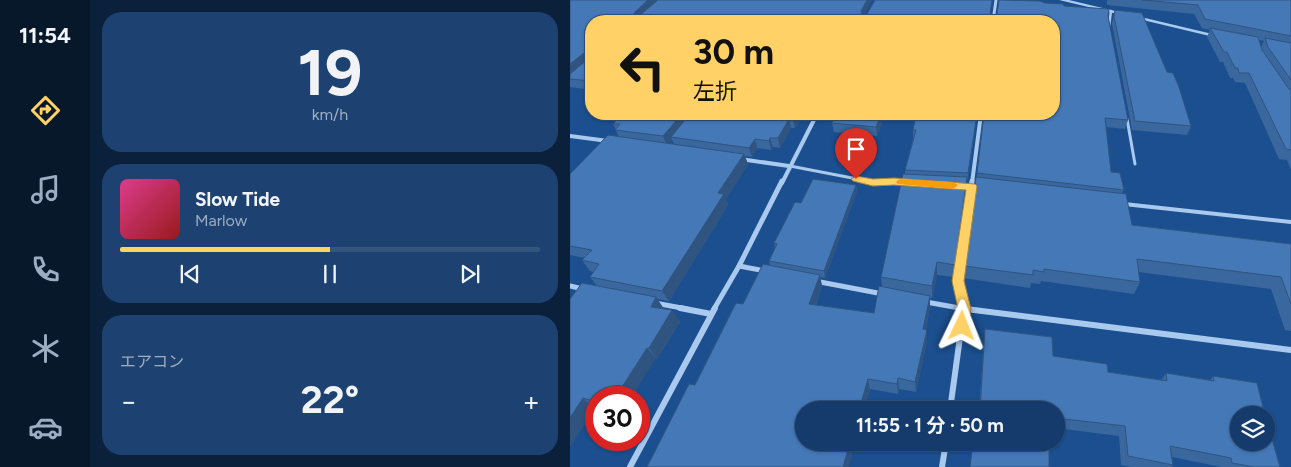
<!DOCTYPE html>
<html lang="ja">
<meta charset="utf-8">
<style>
body{margin:0;font-family:Figtree,"Noto Sans JP",sans-serif;background:#1d4271;color:#f1f3f6;height:100vh;display:flex;flex-direction:column;font-size:19px;white-space:nowrap}
*{box-sizing:border-box;margin:0}
p{font-size:16px;color:#9dadc1}
.icon{flex:none;width:28px;height:28px;fill:none;stroke:currentColor;stroke-width:2;stroke-linecap:round;stroke-linejoin:round}
.map{position:relative;flex:1;overflow:hidden}
.sheet{display:flex;flex-direction:column;gap:12px;padding:12px;background:#0b203b;width:480px}
.sheet>*{flex:none}
.hud{position:absolute;left:15px;top:15px;width:475px;height:105px;border-radius:20px;box-shadow:0 1px 4px #0004,0 0 0 1px #33557e;background:#ffd166;color:#111;overflow:hidden}
.buttons{position:absolute;left:660px;top:406px;display:grid;gap:10px}
.buttons a{display:grid;place-items:center;width:45px;height:45px;border-radius:50%;background:#143b6b;box-shadow:0 1px 4px #0004,0 0 0 1px #33557e;font-size:25px}
.speed{position:absolute;left:15px;top:386px;display:flex;gap:10px;font-size:25px;font-weight:700;text-align:center}
.speed>*{display:grid;place-content:center;width:65px;height:65px;border-radius:50%;background:#143b6b;box-shadow:0 1px 4px #0004,0 0 0 1px #33557e;line-height:1}
.speed .limit{border:8px solid #d22;background:#fff;color:#111}
.pin{position:absolute;display:grid;place-items:center;width:42px;height:42px;color:#fff;margin:-51px -21px;border-radius:50% 50% 50% 0;rotate:-45deg;box-shadow:0 0 5px #0007}
.pin .icon{rotate:45deg}
.me{position:absolute;width:55px;margin:-28px;rotate:2deg;stroke-linejoin:round;filter:drop-shadow(0 0 4px #0008)}
.turn{display:flex;align-items:center;gap:18px;height:105px;padding:0 25px;font-size:22px}
.turn .icon{width:65px;height:65px;stroke-width:2.5}
.turn b{display:block;font-size:35px;line-height:42px}
.big{font-size:38px;font-weight:700;line-height:1.1}
.sheet .card{flex:1;display:flex;flex-direction:column;justify-content:center;gap:8px;min-width:0;padding:0 18px;border-radius:20px;background:#1d4271}
.sheet .dial{align-items:center;gap:0}
.dial b{font-size:65px;line-height:1}
.song{display:flex;align-items:center;gap:15px}
.cover{width:60px;height:60px;border-radius:8px;background:linear-gradient(135deg,hsl(330 70% 55%),hsl(0 70% 35%))}
.played{height:5px;border-radius:2px;background:linear-gradient(90deg,#ffd166 50%,#33557e 50%)}
.keys{display:flex;justify-content:space-around;direction:ltr}
.heat{display:flex;justify-content:space-between;align-items:center;font-size:28px;direction:ltr}
.trip{position:absolute;left:225px;top:401px;width:270px;height:50px;border-radius:25px;background:#143b6b;box-shadow:0 1px 4px #0004,0 0 0 1px #33557e;font-weight:700;line-height:50px;text-align:center}
main{display:flex;flex:1;min-height:0}
.tabs{display:flex;flex-direction:column;width:90px;justify-content:space-around;align-items:center;background:#08182b;color:#9dadc1}
.tabs .icon{width:35px;height:35px}
.tabs .active{color:#ffd166}
.tabs b{font-size:22px;color:#f1f3f6}
.map>svg:first-child{display:block}
.lines{fill:none;stroke-linecap:round;stroke-linejoin:round}
.service-far2{stroke:#a9c9ee;stroke-width:2.5}
.service-far1{stroke:#a9c9ee;stroke-width:3}
.service{stroke:#a9c9ee;stroke-width:4}
.minor-far3{stroke:#a9c9ee;stroke-width:3}
.minor-far2{stroke:#a9c9ee;stroke-width:4}
.minor-far1{stroke:#a9c9ee;stroke-width:5}
.minor{stroke:#a9c9ee;stroke-width:6}
.tertiary{fill:#a9c9ee;fill-rule:evenodd}
.wall{fill:#3a679d;fill-rule:evenodd}
.shaded-wall{fill:#305480}
.building{fill:#4478b7;stroke:#305480}
.route{fill:#ffd166;stroke:#a68842}
.slow{fill:#f59e0b}
</style>
<main>
<nav class="tabs">
<b>11:54</b>
<svg class="icon active" aria-label="directions" viewBox="0 0 24 24"><path d="M12 3l9 9-9 9-9-9zM9 14v-3h6M13 9l2 2-2 2"/></svg>
<svg class="icon" aria-label="music" viewBox="0 0 24 24"><path d="M9 18V5l10-2v13"/><circle cx="6" cy="18" r="3"/><circle cx="16" cy="16" r="3"/></svg>
<svg class="icon" aria-label="phone" viewBox="0 0 24 24"><path d="M5 4h4l2 5-3 2q2 4 5 5l2-3 5 2v4C11 20 4 13 5 4z"/></svg>
<svg class="icon" aria-label="climate" viewBox="0 0 24 24"><path d="M12 3v18M4 7l16 10M4 17L20 7"/></svg>
<svg class="icon" aria-label="car" viewBox="0 0 24 24"><path d="M5 17H2v-5l4-1 3-4h7l3 4 3 1v5h-3M9 17h6M6 11h13"/><circle cx="7" cy="17" r="2"/><circle cx="17" cy="17" r="2"/></svg>
</nav>
<section class="sheet">
<div class="card dial"><b>19</b><p>km/h</p></div>
<div class="card">
<div class="song"><i class="cover"></i><div><b>Slow Tide</b><p>Marlow</p></div></div>
<div class="played"></div>
<div class="keys"><svg class="icon" aria-label="previous" viewBox="0 0 24 24"><path d="M18 5L8 12l10 7zM5 5v14"/></svg><svg class="icon" aria-label="pause" viewBox="0 0 24 24"><path d="M8 5v14M16 5v14"/></svg><svg class="icon" aria-label="next" viewBox="0 0 24 24"><path d="M6 5l10 7-10 7zM19 5v14"/></svg></div>
</div>
<div class="card"><p>エアコン</p>
<div class="heat"><a>−</a><b class="big">22°</b><a>+</a></div>
</div>
</section>
<div class="map">
<svg width="721" height="467" viewBox="0 0 721 467">
<rect width="100%" height="100%" fill="#1b4f8f"/>
<g class="lines">
<polyline class="service-far2" points="539,26 541,11"/>
<g class="service-far1">
<polyline points="557,119 565,164"/>
<polyline points="220,166 303,182 336,182"/>
</g>
<g class="service">
<polyline points="300,181 336,182"/>
<polyline points="554,204 721,222"/>
</g>
<polyline class="minor-far3" points="423,21 426,0"/>
<g class="minor-far2">
<polyline points="0,136 38,141"/>
<polyline points="170,159 219,166"/>
<polyline points="212,183 247,114"/>
<polyline points="402,183 411,114"/>
</g>
<g class="minor-far1">
<polyline points="169,266 195,271"/>
<polyline points="245,281 313,294"/>
<polyline points="0,286 13,289"/>
<polyline points="356,302 395,309"/>
<polyline points="85,303 117,309"/>
<polyline points="144,309 169,266 212,181"/>
<polyline points="394,309 388,281 402,181"/>
</g>
<g class="minor">
<polyline points="110,308 141,314"/>
<polyline points="388,308 721,350"/>
<polyline points="380,410 394,308"/>
<polyline points="60,467 145,308"/>
<polyline points="372,467 376,442"/>
</g>
<polygon class="tertiary" points="489,0 499,0 651,36 648,38"/>
</g>
<g class="wall">
<polygon points="0,0 302,0 294,15 421,13 424,16 475,3 538,16 558,120 555,129 536,127 541,172 554,190 552,193 562,225 721,244 721,331 715,330 701,289 568,272 570,282 564,294 471,281 470,284 461,283 460,288 393,278 394,266 407,177 414,114 484,114 484,21 21,21 21,90 0,87"/>
<path d="M 537,0 L 721,0 L 721,170 L 717,160 L 709,159 L 675,83 L 665,82 L 663,78 L 660,78 L 653,62 L 650,62 L 637,37 L 640,30 L 632,28 L 624,14 L 537,5 ZM 689,40 L 694,41 L 691,47 Z"/>
<polygon points="545,10 597,72 621,126 617,135 562,130 542,24"/>
<path d="M 52,114 L 236,114 L 225,128 L 221,128 L 210,148 L 203,147 L 201,150 L 187,148 L 182,157 L 175,156 L 178,164 L 156,199 L 158,205 L 99,301 L 87,299 L 94,309 L 110,322 L 87,359 L 86,358 L 26,398 L 26,409 L 24,409 L 0,446 L 27,286 L 20,277 L 23,272 L 20,271 L 12,260 L 15,258 L 0,255 L 0,174 L 49,137 L 43,124 ZM 102,140 L 104,144 L 99,143 Z"/>
<polygon points="266,114 315,114 307,136 264,132 262,123"/>
<polygon points="407,114 397,182 384,277 367,275 362,298 360,298 360,307 356,330 357,341 346,392 329,389 328,394 300,389 294,410 234,410 125,385 173,304 200,266 199,261 205,248 204,243 231,203 286,185 287,191 255,278 250,277 252,286 246,305 304,313 312,287 311,277 335,174 335,170 343,139 343,130"/>
<polygon points="415,329 483,356 538,372 591,380 596,373 640,380 643,376 710,467 651,467 602,457 603,465 601,467 561,467 551,465 549,436 486,428 486,410 409,410 414,340"/>
</g>
<g class="shaded-wall">
<polygon points="78,0 90,0 68,21 64,13"/>
<polygon points="297,0 302,0 292,19 291,11"/>
<polygon points="14,53 19,61 0,77 0,64"/>
<polygon points="112,114 123,114 101,137 102,140 97,146 93,136"/>
<polygon points="227,114 236,114 225,128 223,119"/>
<polygon points="311,114 315,114 307,136 306,127"/>
<polygon points="219,119 221,128 210,148 208,138"/>
<polygon points="200,138 203,147 201,150 199,141"/>
<polygon points="185,139 187,148 182,157 179,148"/>
<polygon points="174,154 178,164 156,199 158,205 99,301 92,291 148,193"/>
<polygon points="397,177 396,189 384,277 385,265"/>
<polygon points="286,185 287,191 255,278 254,271"/>
<polygon points="367,262 367,275 362,298 362,286"/>
<polygon points="250,275 252,286 242,315 239,304"/>
<polygon points="360,296 360,307 354,340 353,329"/>
<polygon points="86,297 94,309 81,307"/>
<polygon points="102,310 110,322 87,359 79,348"/>
<polygon points="357,330 357,341 346,392 345,382"/>
<polygon points="77,348 86,358 61,398 45,398"/>
<polygon points="328,378 329,389 328,394 327,384"/>
<polygon points="298,379 300,389 294,410 289,410"/>
<polygon points="13,398 24,409 0,447 0,418"/>
<polygon points="280,442 285,442 279,467 273,467"/>
</g>
<g class="building">
<polygon points="0,0 78,0 64,13 66,16 70,15 88,0 297,0 291,11 292,15 297,14 305,0 422,0 420,13 424,16 427,14 429,0 470,1 475,3 493,4 494,6 539,9 538,16 558,120 535,118 541,172 550,173 554,190 407,173 414,114 484,114 484,21 21,21 21,81 0,79 0,74 19,58 19,54 14,53 0,64"/>
<polygon points="572,0 721,0 721,36 635,19 628,5"/>
<polygon points="545,10 572,13 597,72 603,73 609,87 621,126 565,121 544,16"/>
<polygon points="640,28 688,37 692,50 719,89 721,90 721,150 716,149 679,73 669,73 668,68 665,68 657,52 654,52"/>
<polygon points="695,38 721,43 721,80 698,47"/>
<polygon points="52,114 112,114 93,136 45,130 50,124 43,124"/>
<polygon points="120,114 227,114 223,119 219,119 208,138 200,138 199,141 185,139 179,148 101,137"/>
<polygon points="266,114 311,114 306,127 262,123"/>
<polygon points="346,114 407,114 398,173 335,170 346,130 343,130"/>
<polygon points="38,135 174,154 148,193 154,194 92,291 20,277 29,264 12,260 22,250 0,246 0,174"/>
<polygon points="333,174 397,177 385,265 367,262 362,286 311,277"/>
<polygon points="406,177 556,194 562,225 721,244 721,304 711,277 567,259 570,282 474,269 474,272 463,270 463,275 394,266"/>
<polygon points="243,179 286,185 254,271 199,261 207,244 204,243 225,202 231,203"/>
<polygon points="193,264 250,275 239,304 304,313 309,286 360,296 353,329 357,330 345,382 328,378 327,384 298,379 289,410 234,410 234,442 280,442 273,467 77,467 119,384 125,385 166,303 173,304"/>
<polygon points="12,283 86,297 81,307 102,310 79,348 77,348 45,398 26,398 26,402 13,398 0,418 0,299"/>
<polygon points="415,329 482,337 483,356 537,364 538,372 597,381 596,373 644,381 643,376 687,383 695,415 669,415 669,442 696,442 696,418 710,467 685,467 662,463 661,458 600,446 603,465 558,456 555,426 486,418 486,410 410,410"/>
<polygon points="403,442 479,442 479,467 400,467"/>
</g>
<polygon class="route" points="286,176 303,179 324,178 405,184 407,186 394,281 401,309 397,330 392,332 387,330 385,326 388,309 382,281 396,190 324,185 303,186 283,181 281,179"/>
<polygon class="slow" points="331,179 383,182 388,185 383,189 328,184 326,182 328,180"/>
</svg>
<div class="buttons">
<a><svg class="icon" aria-label="layers" viewBox="0 0 24 24"><path d="M12 4l9 5-9 5-9-5zM3 14l9 5 9-5"/></svg></a>
</div>
<div class="speed"><div class="limit">30</div></div>
<div class="pin" style="left:286px;top:179px;background:#d93025"><svg class="icon" aria-label="arrive" viewBox="0 0 24 24"><path d="M6 21V4h12l-3 4 3 4H6"/></svg></div>
<svg class="me" style="left:392px;top:326px" viewBox="-20 -20 40 40"><path d="M0-17L14 15 0 8-14 15z" fill="#ffd166" stroke="#fff" stroke-width="4"/></svg>
<div class="trip">11:55 · 1 分 · 50 m</div>
<div class="hud">
<div class="turn"><svg class="icon" aria-label="left" viewBox="0 0 24 24"><path d="M17 20v-9H6M10 6l-5 5 5 5"/></svg><div><b>30 m</b>左折</div></div>
</div>
</div>
</main>
